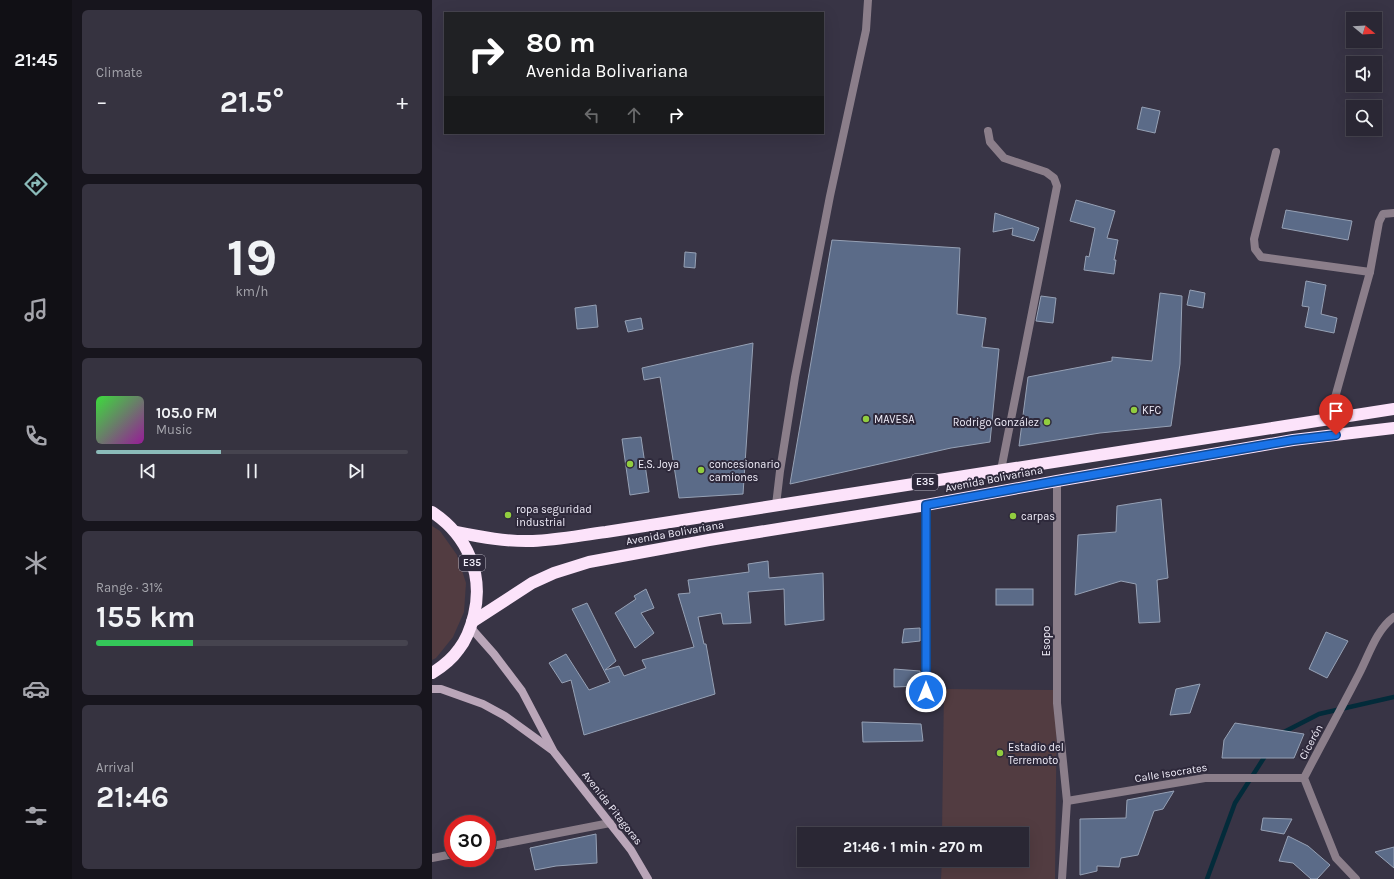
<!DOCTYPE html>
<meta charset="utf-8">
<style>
body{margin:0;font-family:Karla,sans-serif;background:#363340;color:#f1f3f6;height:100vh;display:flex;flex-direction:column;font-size:15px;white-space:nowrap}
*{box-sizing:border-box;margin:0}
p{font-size:13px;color:#a5a5ac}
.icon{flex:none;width:22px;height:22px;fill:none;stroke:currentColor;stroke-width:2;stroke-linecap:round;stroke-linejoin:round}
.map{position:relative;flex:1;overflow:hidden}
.drawer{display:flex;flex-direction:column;gap:10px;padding:10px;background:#17151d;width:360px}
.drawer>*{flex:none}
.hud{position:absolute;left:12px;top:12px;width:380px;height:122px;border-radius:0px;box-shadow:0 4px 16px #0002,0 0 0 1px #46444f;background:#202124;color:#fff;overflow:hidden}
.needle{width:26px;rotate:108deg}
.buttons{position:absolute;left:914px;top:12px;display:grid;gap:8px}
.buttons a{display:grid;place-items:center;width:36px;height:36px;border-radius:0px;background:#2a2734;box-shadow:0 4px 16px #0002,0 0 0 1px #46444f;font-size:20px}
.speed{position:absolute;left:12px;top:815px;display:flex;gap:8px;font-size:20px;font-weight:700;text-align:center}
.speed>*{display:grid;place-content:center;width:52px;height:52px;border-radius:50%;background:#2a2734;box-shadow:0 4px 16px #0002,0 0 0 1px #46444f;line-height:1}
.speed .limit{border:6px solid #d22;background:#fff;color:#111}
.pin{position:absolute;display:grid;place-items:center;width:34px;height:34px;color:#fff;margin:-41px -17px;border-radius:50% 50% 50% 0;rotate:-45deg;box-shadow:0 0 4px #0007}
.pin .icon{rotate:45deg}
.me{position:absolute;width:44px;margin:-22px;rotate:0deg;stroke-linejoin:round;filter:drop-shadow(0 0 3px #0008)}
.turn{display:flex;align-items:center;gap:14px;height:84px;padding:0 16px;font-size:18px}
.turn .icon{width:52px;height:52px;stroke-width:2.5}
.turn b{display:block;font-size:28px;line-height:34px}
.lanes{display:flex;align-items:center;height:38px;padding:0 16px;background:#0003;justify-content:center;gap:20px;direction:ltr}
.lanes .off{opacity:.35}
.big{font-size:30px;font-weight:700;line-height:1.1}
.drawer .tile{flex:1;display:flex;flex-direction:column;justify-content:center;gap:6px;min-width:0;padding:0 14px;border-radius:6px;background:#363340}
.drawer .dial{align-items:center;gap:0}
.dial b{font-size:52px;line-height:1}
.song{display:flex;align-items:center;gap:12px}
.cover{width:48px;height:48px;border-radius:6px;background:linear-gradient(135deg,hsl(120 70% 55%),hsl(300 70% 35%))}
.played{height:4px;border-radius:2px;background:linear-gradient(90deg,#8bbbb9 40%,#46444f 40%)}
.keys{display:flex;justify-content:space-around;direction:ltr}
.heat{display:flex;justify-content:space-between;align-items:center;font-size:22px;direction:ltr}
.charge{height:6px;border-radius:3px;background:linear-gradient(90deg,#34c759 31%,#46444f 0)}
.trip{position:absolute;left:365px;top:827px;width:232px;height:40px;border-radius:0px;background:#2a2734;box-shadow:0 4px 16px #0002,0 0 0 1px #46444f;font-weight:700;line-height:40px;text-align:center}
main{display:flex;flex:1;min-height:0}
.dock{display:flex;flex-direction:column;width:72px;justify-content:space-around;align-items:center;background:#111015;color:#a5a5ac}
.dock .icon{width:28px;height:28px}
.dock .current{color:#8bbbb9}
.dock b{font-size:18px;color:#f1f3f6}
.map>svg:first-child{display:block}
.green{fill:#523c41}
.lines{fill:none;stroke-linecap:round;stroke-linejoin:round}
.stream{stroke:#032b3a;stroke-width:4.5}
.building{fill:#5b6b88;stroke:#96a1b5}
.street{stroke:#8b7e8a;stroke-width:8}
.secondary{stroke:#baa6b9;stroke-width:8}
.highway{stroke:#fce3fa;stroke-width:12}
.route-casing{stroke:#114b97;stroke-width:10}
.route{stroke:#1a73e8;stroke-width:7}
.poi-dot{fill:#91cd3f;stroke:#2e293b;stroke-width:1.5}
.labels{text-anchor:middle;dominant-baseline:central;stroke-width:4;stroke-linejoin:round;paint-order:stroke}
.shield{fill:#2e293b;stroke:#b6b2c0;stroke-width:1}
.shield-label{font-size:10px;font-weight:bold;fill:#f0edf9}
.poi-label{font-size:11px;fill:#f0edf9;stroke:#2e293b;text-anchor:start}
.street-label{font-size:11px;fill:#f0edf9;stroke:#2e293b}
</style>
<main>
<nav class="dock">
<b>21:45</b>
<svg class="icon current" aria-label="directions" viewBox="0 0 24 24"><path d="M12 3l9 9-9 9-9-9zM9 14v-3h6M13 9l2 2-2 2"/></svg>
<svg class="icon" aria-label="music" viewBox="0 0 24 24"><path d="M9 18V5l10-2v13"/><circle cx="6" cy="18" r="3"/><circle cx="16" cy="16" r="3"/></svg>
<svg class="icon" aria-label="phone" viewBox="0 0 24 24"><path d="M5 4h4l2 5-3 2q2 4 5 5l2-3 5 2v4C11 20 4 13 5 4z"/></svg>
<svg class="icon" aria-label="climate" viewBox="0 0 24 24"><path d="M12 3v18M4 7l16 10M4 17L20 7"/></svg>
<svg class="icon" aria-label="car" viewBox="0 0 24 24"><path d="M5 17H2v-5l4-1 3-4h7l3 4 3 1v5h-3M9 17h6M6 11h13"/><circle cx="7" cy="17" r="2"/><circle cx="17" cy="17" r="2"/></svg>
<svg class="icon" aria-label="filters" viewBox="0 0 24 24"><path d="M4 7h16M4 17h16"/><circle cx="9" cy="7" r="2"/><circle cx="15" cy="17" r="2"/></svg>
</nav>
<section class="drawer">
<div class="tile"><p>Climate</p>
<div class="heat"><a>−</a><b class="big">21.5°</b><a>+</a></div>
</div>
<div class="tile dial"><b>19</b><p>km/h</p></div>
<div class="tile">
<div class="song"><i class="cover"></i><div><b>105.0 FM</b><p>Music</p></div></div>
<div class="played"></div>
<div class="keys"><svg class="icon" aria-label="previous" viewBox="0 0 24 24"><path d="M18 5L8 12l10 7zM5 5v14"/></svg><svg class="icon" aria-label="pause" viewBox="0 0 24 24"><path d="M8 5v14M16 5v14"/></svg><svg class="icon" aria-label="next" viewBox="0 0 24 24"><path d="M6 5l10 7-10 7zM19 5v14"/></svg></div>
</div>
<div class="tile"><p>Range · 31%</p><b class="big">155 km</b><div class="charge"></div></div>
<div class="tile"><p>Arrival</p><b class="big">21:46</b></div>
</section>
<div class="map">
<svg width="962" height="879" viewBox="0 0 962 879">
<rect width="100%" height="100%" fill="#383445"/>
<g class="green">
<polygon points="0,526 8,531 25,555 34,583 32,612 21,637 4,658 0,660"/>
<polygon points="512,689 625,690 623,879 509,879 510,860 590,860 590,834 510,834"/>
</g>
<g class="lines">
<g class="stream">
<polyline points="848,734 887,714 962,697"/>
<polyline points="775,879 803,803 835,753"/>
</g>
</g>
<g class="building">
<polygon points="710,107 728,111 723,133 705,129"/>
<polygon points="644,200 683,211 675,238 686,240 682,260 684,260 682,274 652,270 654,256 657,257 663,228 638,221"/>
<polygon points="854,210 920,221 916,240 850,228"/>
<polygon points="563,213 607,228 602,241 580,235 581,228 561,232"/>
<polygon points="400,240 528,248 525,314 554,318 550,347 567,349 558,442 519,448 358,484"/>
<polygon points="253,252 264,253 263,268 252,267"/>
<polygon points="874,281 894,285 889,314 905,318 902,333 873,327 877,307 870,306"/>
<polygon points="758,290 773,293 771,308 755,305"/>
<polygon points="728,293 750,296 748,364 739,426 668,433 587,446 596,377 680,361 680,357 720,361"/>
<polygon points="609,296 624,298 621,323 604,321"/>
<polygon points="164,305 166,327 145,329 143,308"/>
<polygon points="209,318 211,329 196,332 193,321"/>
<polygon points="321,343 311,494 247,498 228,377 212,380 210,368"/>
<polygon points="209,437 217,492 198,495 190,439"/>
<polygon points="729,499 736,578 725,580 728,622 707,623 704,584 689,581 643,595 646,535 684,532 685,506"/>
<polygon points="336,561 337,578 391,573 392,620 353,625 352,589 316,592 319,623 291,624 289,613 266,617 272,644 274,644 283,694 152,735 139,680 130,683 117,663 134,654 157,690 178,682 140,609 155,603 184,661 173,670 187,666 192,676 214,668 210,660 262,647 246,594 258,593 256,580 317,572 316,564"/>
<polygon points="214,589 222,608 209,613 222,633 203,648 183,613 204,599 202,596"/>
<rect x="564" y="589" width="37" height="16"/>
<polygon points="488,628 488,641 470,643 472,629"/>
<polygon points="894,632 916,641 895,678 877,669"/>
<polygon points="462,669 488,671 488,686 462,687"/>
<polygon points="768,684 758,713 738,715 744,689"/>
<polygon points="430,722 489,724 491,741 431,742"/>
<polygon points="803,723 872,734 862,758 790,758 792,740"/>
<polygon points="742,791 731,809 722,811 706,855 689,858 687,867 665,866 665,871 648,875 648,819 694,818 695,800"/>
<polygon points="831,818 860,819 852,834 829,830"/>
<polygon points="164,834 165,863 124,866 103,870 98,848"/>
<polygon points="856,836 876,846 898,865 885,879 879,879 861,863 847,861"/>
<polygon points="962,847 962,868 943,852"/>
</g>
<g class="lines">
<g class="street">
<polyline points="556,131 558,142 572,158 614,172 622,178 625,186 569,470"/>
<polyline points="844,152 822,239 823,249 829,257 938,272"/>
<polyline points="897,419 938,272 947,222 951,214 962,213"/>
<polyline points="625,481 625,703 635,801 630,879"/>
<polyline points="344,505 348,471 363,377 398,196 434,30 436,0"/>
<polyline points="494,692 494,505"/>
<polyline points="635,801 773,778 872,778"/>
<polyline points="55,847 178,823"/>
<polyline points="0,858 21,854"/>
<path d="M 924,879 L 904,858 L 872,778 C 890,743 909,709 927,674 C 937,655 944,630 962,617"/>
</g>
<g class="secondary">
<polyline points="39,628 62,654 90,691 122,752 199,850 216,879"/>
<polyline points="0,689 9,689 51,704 73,716 120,750"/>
</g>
<g class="highway">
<path d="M 0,512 C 35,535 52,574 42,615 C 39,627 35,639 27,649 C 20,659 10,667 0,673"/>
<path d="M 24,532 C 49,537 75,542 101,541 C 125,540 150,535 174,532 L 962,409"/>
<polyline points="40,622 100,583 122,573 157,562 277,540 494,505 625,481 861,440 962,428"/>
</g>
</g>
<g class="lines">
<defs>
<polyline id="route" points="494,692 494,505 625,481 861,440 904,435"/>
</defs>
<use href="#route" class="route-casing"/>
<use href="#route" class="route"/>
</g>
<g class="poi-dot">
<circle cx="702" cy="410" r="4"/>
<circle cx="434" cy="419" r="4"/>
<circle cx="615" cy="422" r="4"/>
<circle cx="198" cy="464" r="4"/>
<circle cx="269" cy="470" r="4"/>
<circle cx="76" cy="515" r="4"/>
<circle cx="581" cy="516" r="4"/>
<circle cx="568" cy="753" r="4"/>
</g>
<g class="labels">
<g class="shield">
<rect x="480" y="474" width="26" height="16" rx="3"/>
<rect x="27" y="555" width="26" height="16" rx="3"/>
</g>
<g class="shield-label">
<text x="493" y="482">E35</text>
<text x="40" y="563">E35</text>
</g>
<g class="poi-label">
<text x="710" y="410">KFC</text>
<text x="442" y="419">MAVESA</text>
<text x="607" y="422" text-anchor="end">Rodrigo González</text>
<text x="206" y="464">E.S. Joya</text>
<text x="277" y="464">concesionario<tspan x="277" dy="13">camiones</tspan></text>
<text x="84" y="509">ropa seguridad<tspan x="84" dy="13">industrial</tspan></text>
<text x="589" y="516">carpas</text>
<text x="576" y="747">Estadio del<tspan x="576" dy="13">Terremoto</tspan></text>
</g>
<g class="street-label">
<text transform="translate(562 479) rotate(-11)">Avenida Bolivariana</text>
<text transform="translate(243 533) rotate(-10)">Avenida Bolivariana</text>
<text transform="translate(614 641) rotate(-90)">Esopo</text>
<text transform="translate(879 742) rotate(-62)">Cicerón</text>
<text transform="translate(739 773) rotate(-9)">Calle Isocrates</text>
<text transform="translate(180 808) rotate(52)">Avenida Pitagoras</text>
</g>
</g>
</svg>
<div class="buttons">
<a><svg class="needle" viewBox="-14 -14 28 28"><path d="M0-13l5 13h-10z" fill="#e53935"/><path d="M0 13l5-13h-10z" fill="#a5a5ac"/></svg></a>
<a><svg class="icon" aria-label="sound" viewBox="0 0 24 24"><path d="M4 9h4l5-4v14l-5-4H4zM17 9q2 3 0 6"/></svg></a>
<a><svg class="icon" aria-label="search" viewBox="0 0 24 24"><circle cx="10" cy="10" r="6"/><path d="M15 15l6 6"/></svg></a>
</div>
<div class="speed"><div class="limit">30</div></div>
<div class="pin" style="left:904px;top:435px;background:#d93025"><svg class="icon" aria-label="arrive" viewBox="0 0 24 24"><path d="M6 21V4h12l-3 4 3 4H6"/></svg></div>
<svg class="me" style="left:494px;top:692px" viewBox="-20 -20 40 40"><circle r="17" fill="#1a73e8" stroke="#fff" stroke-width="3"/><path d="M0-11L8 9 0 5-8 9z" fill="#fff"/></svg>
<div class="trip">21:46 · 1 min · 270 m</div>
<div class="hud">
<div class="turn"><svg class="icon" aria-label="right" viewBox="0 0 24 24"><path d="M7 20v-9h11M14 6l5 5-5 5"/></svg><div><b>80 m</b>Avenida Bolivariana</div></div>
<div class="lanes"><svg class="icon off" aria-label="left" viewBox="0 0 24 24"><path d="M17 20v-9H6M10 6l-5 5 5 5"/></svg><svg class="icon off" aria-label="ahead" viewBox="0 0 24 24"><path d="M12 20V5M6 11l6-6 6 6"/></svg><svg class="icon" aria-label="right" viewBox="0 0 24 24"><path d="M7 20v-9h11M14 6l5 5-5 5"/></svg></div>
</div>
</div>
</main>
